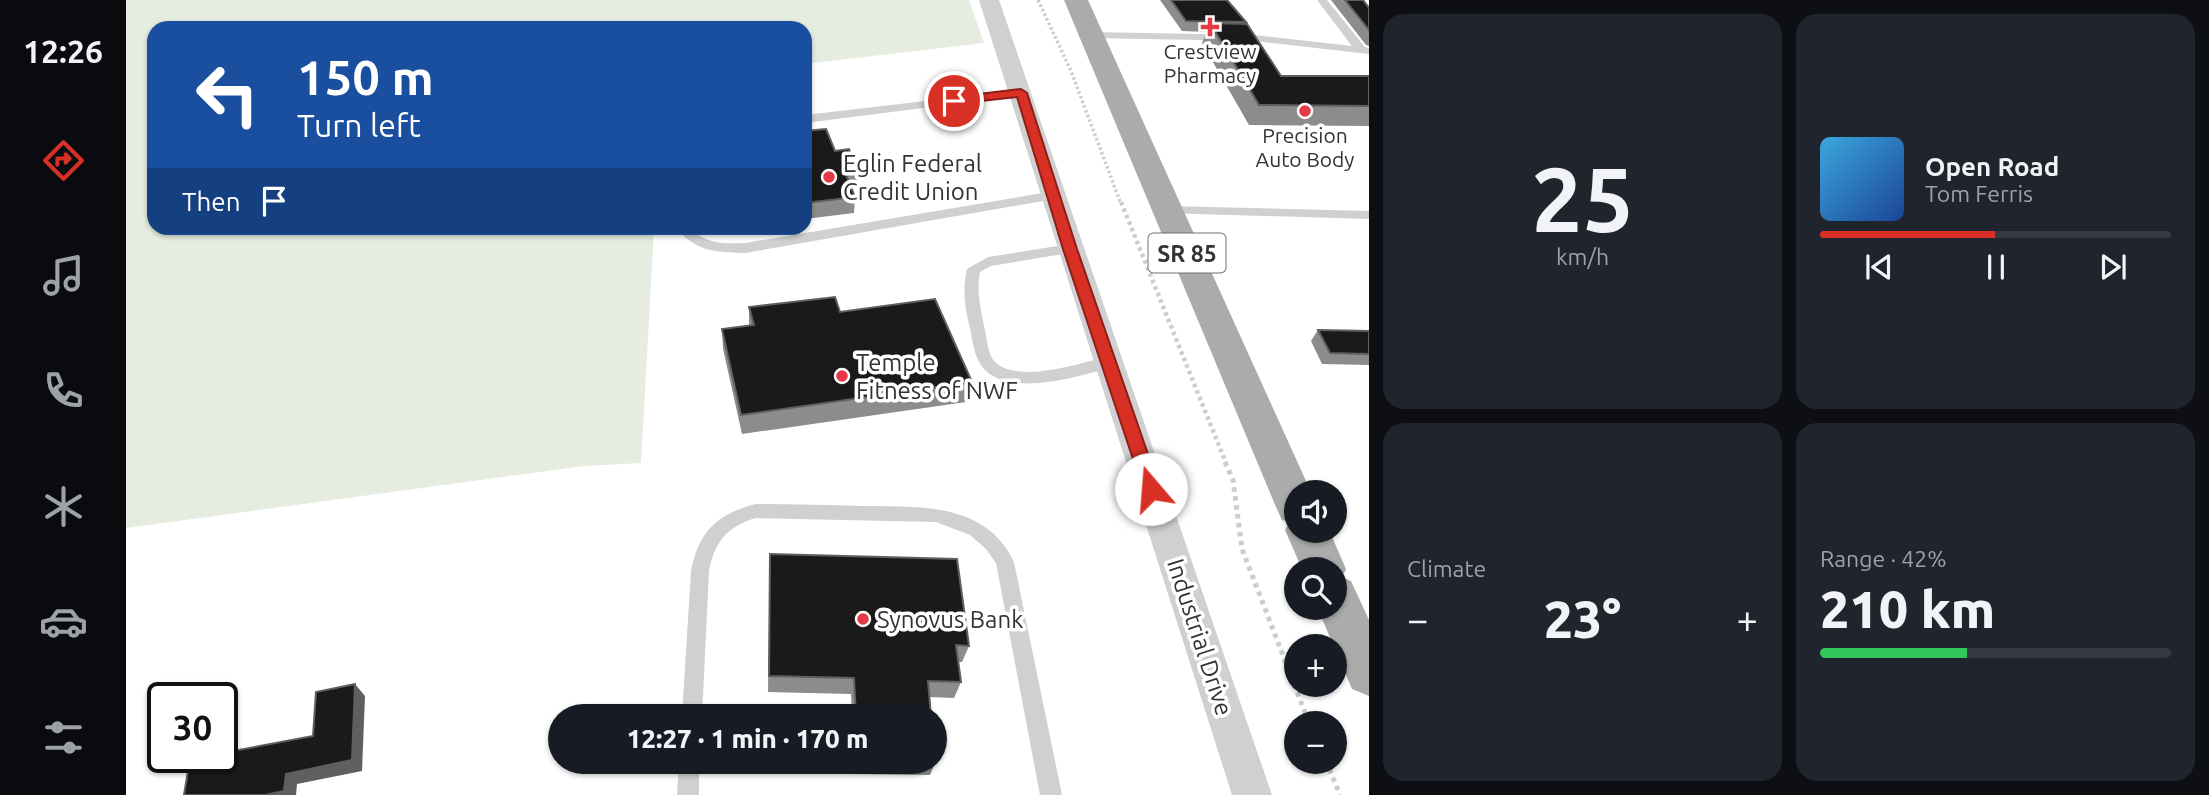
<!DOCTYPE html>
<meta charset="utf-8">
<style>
body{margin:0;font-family:Ubuntu,sans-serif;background:#20242c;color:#f1f3f6;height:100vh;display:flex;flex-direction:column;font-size:26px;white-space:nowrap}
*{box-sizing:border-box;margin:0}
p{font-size:23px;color:#9ea1a6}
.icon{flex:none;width:38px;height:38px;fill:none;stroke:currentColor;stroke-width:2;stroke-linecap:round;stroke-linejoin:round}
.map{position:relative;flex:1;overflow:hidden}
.drawer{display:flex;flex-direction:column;gap:14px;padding:14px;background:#0d0f14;width:840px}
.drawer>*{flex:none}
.top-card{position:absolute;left:21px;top:21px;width:665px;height:214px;border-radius:21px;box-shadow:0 2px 5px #0004;background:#1a4fa0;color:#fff;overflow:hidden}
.buttons{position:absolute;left:1158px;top:480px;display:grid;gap:14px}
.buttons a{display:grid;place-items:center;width:63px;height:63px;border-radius:50%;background:#171b24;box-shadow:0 2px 5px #0004;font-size:35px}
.speed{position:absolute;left:21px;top:682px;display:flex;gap:14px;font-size:35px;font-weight:700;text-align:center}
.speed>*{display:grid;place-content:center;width:91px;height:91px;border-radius:50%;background:#171b24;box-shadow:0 2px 5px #0004;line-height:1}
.speed .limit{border:4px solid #111;border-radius:10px;background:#fff;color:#111}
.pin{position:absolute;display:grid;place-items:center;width:60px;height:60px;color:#fff;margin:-30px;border:4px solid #fff;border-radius:50%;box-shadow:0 2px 7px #0007}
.me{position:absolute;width:77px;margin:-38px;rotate:342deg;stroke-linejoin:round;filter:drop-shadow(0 0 5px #0008)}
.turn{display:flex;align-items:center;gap:24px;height:147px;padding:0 35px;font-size:32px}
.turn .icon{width:91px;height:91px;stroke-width:2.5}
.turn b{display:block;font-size:49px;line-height:60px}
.then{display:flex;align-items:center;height:66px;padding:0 35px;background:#0003;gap:14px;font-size:26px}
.big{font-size:52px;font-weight:800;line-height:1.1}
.drawer .tile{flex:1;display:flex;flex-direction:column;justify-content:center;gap:10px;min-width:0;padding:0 24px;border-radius:21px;background:#20242c}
.drawer .dial{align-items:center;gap:0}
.dial b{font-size:91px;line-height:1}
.song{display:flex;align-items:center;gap:21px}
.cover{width:84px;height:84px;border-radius:10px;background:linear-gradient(135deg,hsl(200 70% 55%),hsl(220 70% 35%))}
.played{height:7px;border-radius:4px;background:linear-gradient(90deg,#d93025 50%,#363941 50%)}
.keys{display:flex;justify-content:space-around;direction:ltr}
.heat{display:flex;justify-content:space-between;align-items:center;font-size:38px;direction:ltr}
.charge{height:10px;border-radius:5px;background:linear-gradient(90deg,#34c759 42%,#363941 0)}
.drawer .tiles{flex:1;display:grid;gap:14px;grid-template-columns:repeat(2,1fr)}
.trip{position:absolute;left:422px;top:704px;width:399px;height:70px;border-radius:35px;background:#171b24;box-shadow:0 2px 5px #0004;font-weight:800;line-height:70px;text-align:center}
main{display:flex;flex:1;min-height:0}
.menu{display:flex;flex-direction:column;width:126px;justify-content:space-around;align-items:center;background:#090b0e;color:#9ea1a6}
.menu .icon{width:49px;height:49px}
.menu .current{color:#d93025}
.menu b{font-size:32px;color:#f1f3f6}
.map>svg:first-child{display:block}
.green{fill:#e6ecdf}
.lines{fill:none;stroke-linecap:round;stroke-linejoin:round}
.path-far2{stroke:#cdcdcd;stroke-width:3.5;stroke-dasharray:2.5 2.5;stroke-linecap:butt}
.path-far1{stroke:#cdcdcd;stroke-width:4.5;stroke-dasharray:3.5 3.5;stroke-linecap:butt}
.path{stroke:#cdcdcd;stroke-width:5;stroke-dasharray:4.5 4.5;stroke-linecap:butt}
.lane{fill:#d0d0d0;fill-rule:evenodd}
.street{fill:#d0d0d0;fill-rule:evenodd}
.primary{fill:#ababab;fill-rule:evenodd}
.wall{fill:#8c8c8c}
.shaded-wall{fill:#5f5f5f}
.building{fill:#1a1a1a;stroke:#5f5f5f;stroke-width:2}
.route{fill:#d93025;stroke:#8d1f18;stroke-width:2}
.poi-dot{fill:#e63946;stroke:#fff;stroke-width:2.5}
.labels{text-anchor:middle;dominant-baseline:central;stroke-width:7;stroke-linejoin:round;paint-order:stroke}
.far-poi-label{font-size:21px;fill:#333;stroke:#fff}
.shield{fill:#fff;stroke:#707070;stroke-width:2}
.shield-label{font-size:23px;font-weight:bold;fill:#333}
.poi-label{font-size:24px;fill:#333;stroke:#fff;text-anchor:start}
.street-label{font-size:24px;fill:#333;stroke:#fff}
</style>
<main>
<nav class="menu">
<b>12:26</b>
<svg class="icon current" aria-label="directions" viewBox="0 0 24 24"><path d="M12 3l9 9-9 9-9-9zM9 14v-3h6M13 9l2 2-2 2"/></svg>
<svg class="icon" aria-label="music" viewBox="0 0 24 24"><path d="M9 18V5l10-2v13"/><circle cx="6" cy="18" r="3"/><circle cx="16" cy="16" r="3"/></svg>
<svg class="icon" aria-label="phone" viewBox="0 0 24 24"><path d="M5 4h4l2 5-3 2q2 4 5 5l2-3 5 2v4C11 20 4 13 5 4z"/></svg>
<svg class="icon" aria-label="climate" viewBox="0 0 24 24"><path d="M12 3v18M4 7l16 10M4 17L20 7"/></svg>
<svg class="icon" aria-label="car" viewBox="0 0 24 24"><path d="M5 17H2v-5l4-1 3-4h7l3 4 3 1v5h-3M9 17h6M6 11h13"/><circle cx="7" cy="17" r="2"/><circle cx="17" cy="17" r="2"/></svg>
<svg class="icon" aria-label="filters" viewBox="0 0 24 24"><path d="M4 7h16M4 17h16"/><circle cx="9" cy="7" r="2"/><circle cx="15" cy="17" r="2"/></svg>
</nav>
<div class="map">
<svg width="1243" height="795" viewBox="0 0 1243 795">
<rect width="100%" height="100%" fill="#fff"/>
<polygon class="green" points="0,0 843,0 858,43 679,64 679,28 28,28 28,228 528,228 515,463 458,466 0,528"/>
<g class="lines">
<polyline class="path-far2" points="912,0 945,71 995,204"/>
<polyline class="path-far1" points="995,202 1100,463"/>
<g class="path">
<polyline points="1099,462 1107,480 1116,549 1183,723"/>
<polyline points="1200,761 1214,795"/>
</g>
<g class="lane">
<polygon points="1191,0 1201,0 1239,47 1243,48 1243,54 1128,41 965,38 960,35 965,32 1128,35 1226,46"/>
<polygon points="895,90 901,93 899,95 679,123 679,115"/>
<path d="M 929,191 L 935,195 L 934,198 L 619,253 C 593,253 567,251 551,228 L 565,228 C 578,244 599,244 619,243 Z"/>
<polygon points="1042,206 1243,211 1243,219 1037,213 1035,210"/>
<path d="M 944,244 L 949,246 L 951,249 L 949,252 L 865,266 L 854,272 C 850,291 855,311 859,330 C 861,340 862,354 868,361 C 891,385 955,363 983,356 L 991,362 L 988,366 C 956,376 885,398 858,369 C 848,358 847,342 844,328 C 839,309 836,289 841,269 L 862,257 Z"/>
<path d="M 630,504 C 666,504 702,505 737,506 C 794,507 860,502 888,562 L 936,795 L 914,795 L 870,563 L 860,549 L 844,535 L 810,522 L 630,518 C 601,526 588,543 583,571 L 576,716 L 556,716 L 565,571 C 573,531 591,514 630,504 Z"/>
<polygon points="553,761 573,761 573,795 551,795"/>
</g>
<polygon class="street" points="853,0 873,0 1146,795 1106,795"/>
<polygon class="primary" points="938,0 962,0 1185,492 1171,492 1171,530 1203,530 1220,569 1216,577 1225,581 1243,620 1243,696 1226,689 1191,607 1209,607 1209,569 1176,569 1159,530 1163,522 1156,520 1150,507"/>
</g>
<g class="wall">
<polygon points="1034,0 1101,0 1120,22 1119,24 1155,76 1243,76 1243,126 1123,125 1076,43 1081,32 1056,31"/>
<polygon points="1205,0 1237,0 1243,8 1243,46 1240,45"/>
<polygon points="679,131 709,151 732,170 730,187 725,187 729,197 728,213 679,219"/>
<polygon points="623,307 714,312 846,382 840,402 616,434 597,349 596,329 623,325"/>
<polygon points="1192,330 1243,331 1243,365 1196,364 1185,341"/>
<polygon points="644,554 843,646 836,662 832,662 835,682 828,698 803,697 805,716 726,716 725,694 642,692"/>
<polygon points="728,761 810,761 804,775 728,774"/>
</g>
<polygon class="shaded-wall" points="229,684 239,696 236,771 171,784 170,795 139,795 160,774"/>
<g class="building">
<polygon points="1045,0 1101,0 1120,22 1060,21"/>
<polygon points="1219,0 1237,0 1243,8 1243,30"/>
<polygon points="1084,23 1121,24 1155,76 1243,76 1243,106 1133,105"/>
<polygon points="700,129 709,151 723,149 732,170 719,172 729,197 679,203 679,131"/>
<polygon points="709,297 714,312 809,299 846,382 615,415 596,329 628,325 623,307"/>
<polygon points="1192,330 1243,331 1243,354 1204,353"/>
<polygon points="644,554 831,559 843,646 830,645 835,682 802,681 805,716 730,716 728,678 643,676"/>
<polygon points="229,684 226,760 160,774 158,791 139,795 58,795 64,759 72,758 96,758 96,753 187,736 190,692"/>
</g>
<polygon class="route" points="895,89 901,93 951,249 1034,489 1031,494 1019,494 1017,489 937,249 891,97 828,104 823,101 828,97"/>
<g class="poi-dot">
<path d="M1080.5 16.5h7v7h7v7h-7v7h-7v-7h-7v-7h7z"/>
<circle cx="1179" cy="111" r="7"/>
<circle cx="703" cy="177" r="7"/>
<circle cx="716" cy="376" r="7"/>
<circle cx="737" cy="619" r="7"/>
</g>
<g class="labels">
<g class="far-poi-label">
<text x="1084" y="51">Crestview<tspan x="1084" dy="24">Pharmacy</tspan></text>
<text x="1179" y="135">Precision<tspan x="1179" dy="24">Auto Body</tspan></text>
</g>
<rect class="shield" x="1022.5" y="233.5" width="77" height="39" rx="5"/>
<g class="shield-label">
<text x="1061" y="253">SR 85</text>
</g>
<g class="poi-label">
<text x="717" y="163">Eglin Federal<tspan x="717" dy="28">Credit Union</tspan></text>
<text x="730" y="362">Temple<tspan x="730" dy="28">Fitness of NWF</tspan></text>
<text x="751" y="619">Synovus Bank</text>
</g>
<g class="street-label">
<text transform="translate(1074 637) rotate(72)">Industrial Drive</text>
</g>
</g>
</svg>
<div class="buttons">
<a><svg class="icon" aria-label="sound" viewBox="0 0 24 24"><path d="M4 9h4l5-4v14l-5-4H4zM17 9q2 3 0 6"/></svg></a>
<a><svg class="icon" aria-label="search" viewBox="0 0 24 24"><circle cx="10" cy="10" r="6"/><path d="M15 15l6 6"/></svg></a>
<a>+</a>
<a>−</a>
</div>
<div class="speed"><div class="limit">30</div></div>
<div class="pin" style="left:828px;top:101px;background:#d93025"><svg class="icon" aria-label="arrive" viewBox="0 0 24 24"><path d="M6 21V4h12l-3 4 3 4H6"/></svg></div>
<svg class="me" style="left:1025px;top:489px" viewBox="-20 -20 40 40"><circle r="19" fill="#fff"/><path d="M0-13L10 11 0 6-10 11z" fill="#d93025"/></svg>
<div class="trip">12:27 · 1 min · 170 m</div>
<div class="top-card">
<div class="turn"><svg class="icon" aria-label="left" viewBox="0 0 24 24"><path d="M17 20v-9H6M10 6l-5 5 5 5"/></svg><div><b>150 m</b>Turn left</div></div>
<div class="then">Then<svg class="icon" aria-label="arrive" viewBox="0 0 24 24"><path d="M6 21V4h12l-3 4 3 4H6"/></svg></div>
</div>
</div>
<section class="drawer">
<div class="tiles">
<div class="tile dial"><b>25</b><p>km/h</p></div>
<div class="tile">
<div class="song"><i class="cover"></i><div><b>Open Road</b><p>Tom Ferris</p></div></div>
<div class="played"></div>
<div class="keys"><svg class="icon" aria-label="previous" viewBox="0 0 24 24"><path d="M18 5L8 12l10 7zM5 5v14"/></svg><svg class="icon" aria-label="pause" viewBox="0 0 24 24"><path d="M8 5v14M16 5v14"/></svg><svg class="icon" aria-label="next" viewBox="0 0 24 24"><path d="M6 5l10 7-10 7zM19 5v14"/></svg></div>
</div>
<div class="tile"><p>Climate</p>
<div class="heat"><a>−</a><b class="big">23°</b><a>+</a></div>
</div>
<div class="tile"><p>Range · 42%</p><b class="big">210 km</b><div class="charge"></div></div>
</div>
</section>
</main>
